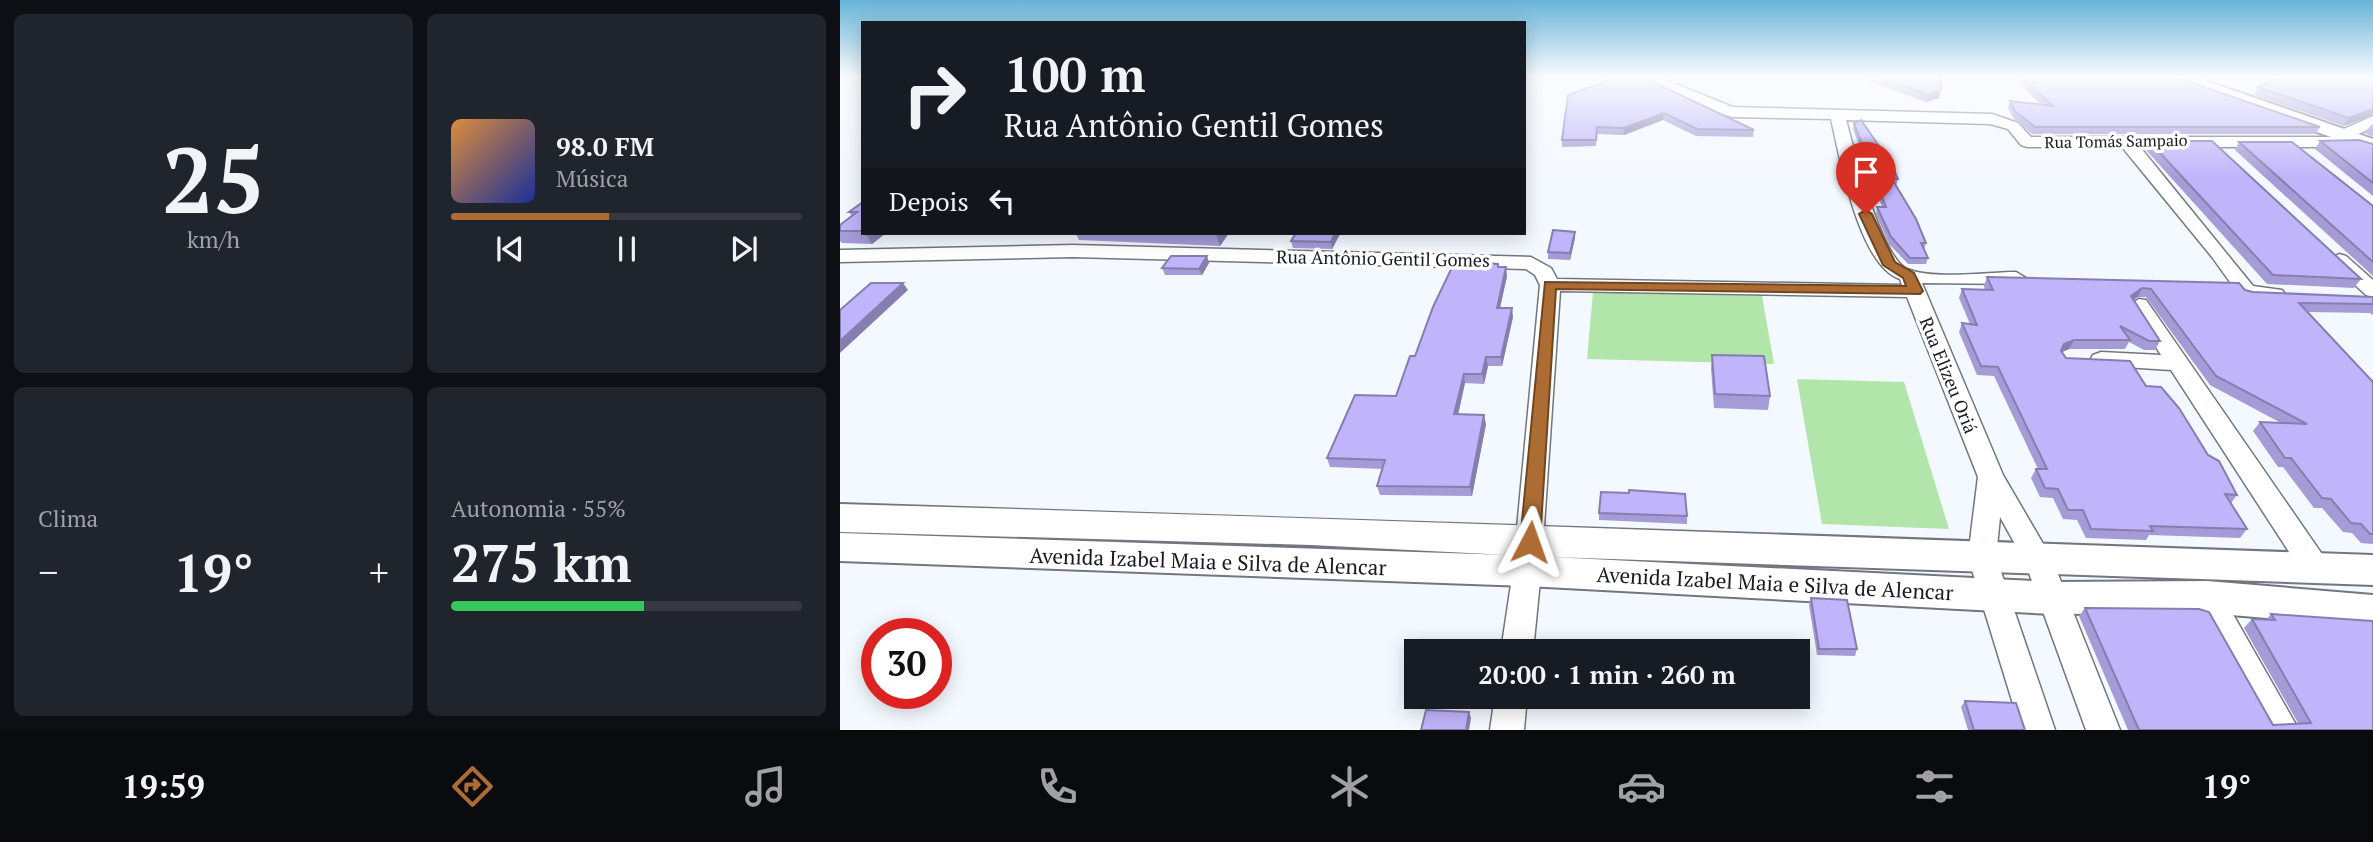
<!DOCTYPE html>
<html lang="pt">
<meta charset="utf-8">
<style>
body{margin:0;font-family:"PT Serif",serif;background:#20242c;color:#f1f3f6;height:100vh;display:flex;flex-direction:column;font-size:26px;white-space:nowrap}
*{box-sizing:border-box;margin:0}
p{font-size:23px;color:#9ea1a6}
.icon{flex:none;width:38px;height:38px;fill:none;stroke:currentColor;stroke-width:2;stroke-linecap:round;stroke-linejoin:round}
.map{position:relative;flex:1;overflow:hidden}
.side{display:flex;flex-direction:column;gap:14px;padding:14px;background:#0d0f14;width:840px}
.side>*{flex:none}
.banner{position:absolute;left:21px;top:21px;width:665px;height:214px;border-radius:0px;box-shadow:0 4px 18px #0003;background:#171b24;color:#f1f3f6;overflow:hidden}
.speed{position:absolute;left:21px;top:618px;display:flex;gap:14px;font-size:35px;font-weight:700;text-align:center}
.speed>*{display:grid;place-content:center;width:91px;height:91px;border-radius:50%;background:#171b24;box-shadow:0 4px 18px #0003;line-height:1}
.speed .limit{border:10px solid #d22;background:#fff;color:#111}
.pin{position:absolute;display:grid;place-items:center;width:60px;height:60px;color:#fff;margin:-72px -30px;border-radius:50% 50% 50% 0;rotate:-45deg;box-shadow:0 0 7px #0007}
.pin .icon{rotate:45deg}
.me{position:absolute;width:77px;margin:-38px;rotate:4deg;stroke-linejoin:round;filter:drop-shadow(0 0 5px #0008)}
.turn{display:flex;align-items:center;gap:24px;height:147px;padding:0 28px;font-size:32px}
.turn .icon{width:91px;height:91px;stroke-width:2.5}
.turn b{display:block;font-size:49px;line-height:60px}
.then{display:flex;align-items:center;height:66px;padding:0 28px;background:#0003;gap:14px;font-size:26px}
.big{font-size:52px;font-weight:800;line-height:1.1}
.side .widget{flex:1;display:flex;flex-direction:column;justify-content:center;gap:10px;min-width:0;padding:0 24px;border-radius:10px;background:#20242c}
.side .dial{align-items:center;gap:0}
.dial b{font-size:91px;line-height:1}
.song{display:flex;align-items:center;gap:21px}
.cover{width:84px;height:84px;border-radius:10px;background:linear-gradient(135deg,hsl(30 70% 55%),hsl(230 70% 35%))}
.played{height:7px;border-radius:4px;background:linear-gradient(90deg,#ac6c34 45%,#363941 45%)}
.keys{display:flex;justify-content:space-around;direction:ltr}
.heat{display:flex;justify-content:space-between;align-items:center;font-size:38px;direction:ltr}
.charge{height:10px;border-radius:5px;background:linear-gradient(90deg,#34c759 55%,#363941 0)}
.side .tiles{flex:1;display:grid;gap:14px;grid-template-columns:repeat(2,1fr)}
.trip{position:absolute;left:564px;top:639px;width:406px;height:70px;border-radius:0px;background:#171b24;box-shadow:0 4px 18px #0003;font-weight:800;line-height:70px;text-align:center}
.tab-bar{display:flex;height:112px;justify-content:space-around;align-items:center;background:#090b0e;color:#9ea1a6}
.tab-bar .icon{width:49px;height:49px}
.tab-bar .current{color:#ac6c34}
.tab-bar b{font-size:32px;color:#f1f3f6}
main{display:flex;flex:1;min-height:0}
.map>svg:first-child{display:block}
.green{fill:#b2e5a9}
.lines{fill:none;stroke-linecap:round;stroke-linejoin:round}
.minor-casing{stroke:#72767e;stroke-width:3}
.tertiary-casing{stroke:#72767e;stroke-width:4}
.minor{fill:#fff;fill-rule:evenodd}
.tertiary{fill:#fff;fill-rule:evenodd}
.wall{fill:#a59bd7}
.shaded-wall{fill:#867eaf}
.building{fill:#c0b4fa;stroke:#867eaf;stroke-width:2}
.route{fill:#ac6c34;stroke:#704622;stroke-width:2}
.labels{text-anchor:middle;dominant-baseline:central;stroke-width:7;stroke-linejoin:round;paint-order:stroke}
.far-street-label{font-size:16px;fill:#181a1d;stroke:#fff}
.street-label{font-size:18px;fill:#181a1d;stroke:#fff}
.near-street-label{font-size:21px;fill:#181a1d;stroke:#fff}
</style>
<main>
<section class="side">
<div class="tiles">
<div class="widget dial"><b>25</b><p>km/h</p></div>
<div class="widget">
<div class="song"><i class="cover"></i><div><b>98.0 FM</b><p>Música</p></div></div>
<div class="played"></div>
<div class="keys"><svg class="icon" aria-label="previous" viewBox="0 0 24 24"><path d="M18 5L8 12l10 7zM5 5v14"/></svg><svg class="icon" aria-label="pause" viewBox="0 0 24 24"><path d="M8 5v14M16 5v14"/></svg><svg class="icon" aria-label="next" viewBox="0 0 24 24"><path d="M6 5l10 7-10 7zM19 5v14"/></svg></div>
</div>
<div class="widget"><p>Clima</p>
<div class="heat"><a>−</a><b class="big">19°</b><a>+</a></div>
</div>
<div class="widget"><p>Autonomia · 55%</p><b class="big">275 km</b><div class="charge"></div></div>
</div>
</section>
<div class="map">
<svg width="1533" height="730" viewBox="0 0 1533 730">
<rect width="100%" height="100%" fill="#f4f8ff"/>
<g class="green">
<polygon points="753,292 922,296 934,364 747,359"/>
<polygon points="957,379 1064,382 1109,529 982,524"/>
</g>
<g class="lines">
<defs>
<g id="minor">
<path d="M 800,77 L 818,77 L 893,107 L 1152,114 L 1178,123 L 1191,137 L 1497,137 L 1497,132 L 1533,116 L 1533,127 L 1510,138 L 1517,142 L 1509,147 L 1300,147 L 1413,286 L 1442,290 L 1445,294 L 1435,300 L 1400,296 L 1372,257 L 1282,147 L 1187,147 L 1181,145 L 1168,129 L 1150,124 L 1006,120 C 1014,149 1041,257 1067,269 C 1093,280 1147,272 1176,272 L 1186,278 L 1176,284 L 1082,283 L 1163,475 L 1212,559 L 1280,730 L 1246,730 L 1185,562 L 1160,517 L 1156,557 L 1215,730 L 1181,730 L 1128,557 L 1138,477 L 1067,297 L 720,291 L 701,571 L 693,651 L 661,651 L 673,571 L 700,285 L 695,275 L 686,269 L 233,257 L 0,262 L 0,250 L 233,245 L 691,257 L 711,268 L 717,279 L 1062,285 L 1060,279 C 1019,266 1000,158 991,119 L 892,117 L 861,107 Z"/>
<polygon points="1499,254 1506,256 1533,280 1533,297 1526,295 1492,264 1489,260"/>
<polygon points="1299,299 1306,300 1484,557 1488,566 1484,575 1474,578 1464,575 1331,370 1253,365 1250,360 1253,355 1261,352 1321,355 1289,305"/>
<polygon points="1367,584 1378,588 1459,730 1424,730 1352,597 1356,588"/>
<polygon points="655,696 687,696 684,730 650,730"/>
</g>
<g id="tertiary">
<polygon points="1330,77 1355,77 1533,139 1533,152 1333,81"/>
<path d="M 0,504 C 511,518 1022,538 1533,555 L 1533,585 L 712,557 L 1212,582 L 1367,581 L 1533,595 L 1533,627 L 1367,613 L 1212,614 L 687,586 L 0,561 L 0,533 L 668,555 L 471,545 L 0,532 Z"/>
</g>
</defs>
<use href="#minor" class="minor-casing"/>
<use href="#tertiary" class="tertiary-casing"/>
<use href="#minor" class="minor"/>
<use href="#tertiary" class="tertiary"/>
</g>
<g class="wall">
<polygon points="1017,77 1096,77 1099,98 1086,102"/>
<polygon points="1178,77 1335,77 1480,127 1476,134 1192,134 1174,119 1168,108 1170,101 1202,105 1187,91"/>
<polygon points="764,78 914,130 913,137 856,136 823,120 784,135 757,134 756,146 722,147 722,140 764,82"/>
<polygon points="1418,87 1533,115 1504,126 1414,95"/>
<polygon points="1014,123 1058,179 1056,186 1086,243 1084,250 1088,258 1086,264 1068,264 1049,244 1036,214 1037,207 1042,207 1013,129"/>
<polygon points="1533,124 1533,137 1525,133 1530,126"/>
<polygon points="1309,141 1521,279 1514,288 1427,284 1306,150"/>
<polygon points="1480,141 1533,144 1533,196 1475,149"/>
<polygon points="1399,142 1533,206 1533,276 1395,150"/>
<polygon points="23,202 23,233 46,233 32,244 2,243 0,241 0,225 12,216 9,212"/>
<polygon points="210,233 389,233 380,246 239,240 236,234"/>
<polygon points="456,233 499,233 500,234 492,249 453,248 451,241"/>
<polygon points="735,238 730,260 708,259 708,252"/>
<polygon points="369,263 362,275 325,275 322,268"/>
<polygon points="658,264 659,267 667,276 660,308 673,317 662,366 648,366 644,384 625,383 618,414 646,424 632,496 540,495 537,486 543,469 490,467 487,458 556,396 575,356"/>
<polygon points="1147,277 1405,290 1413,292 1533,297 1533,315 1530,313 1468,312 1533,382 1533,544 1521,543 1512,533 1503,532 1482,508 1474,508 1443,467 1438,467 1413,431 1420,422 1441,423 1370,385 1306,297 1298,297 1294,299 1320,341 1315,350 1304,350 1289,342 1285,349 1229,349 1222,352 1226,358 1306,386 1368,455 1397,495 1391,503 1407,529 1400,538 1309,535 1306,540 1246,538 1237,520 1223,519 1213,498 1200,497 1191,478 1196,469 1198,469 1154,376 1137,375 1119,332 1122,323 1130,324 1119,298 1122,289 1145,290 1144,286"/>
<polygon points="872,355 930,396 928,410 874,408 871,369"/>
<polygon points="789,493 847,516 847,524 759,520 759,513"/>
<polygon points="971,598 1017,649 1015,656 977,655 969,605"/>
<polygon points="1245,608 1433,725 1458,723 1404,628 1412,619 1426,620 1431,614 1533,730 1288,730 1239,616"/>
<polygon points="1125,701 1185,730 1128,730 1121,707"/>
</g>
<g class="shaded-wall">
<polygon points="1101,90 1099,98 1086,102 1088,95"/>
<polygon points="1533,109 1533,115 1504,126 1509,118"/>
<polygon points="824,113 823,120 784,135 784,128"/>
<polygon points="735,232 735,238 730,260 730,253"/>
<polygon points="25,233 46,233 32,244"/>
<polygon points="376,233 389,233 380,246 376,234"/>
<polygon points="495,233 499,233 500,234 492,249 491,242"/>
<polygon points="367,256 369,263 362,275 359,269"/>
<polygon points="666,267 667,276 658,317 657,308"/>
<polygon points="63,283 68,290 0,353 0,341"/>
<polygon points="1302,288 1298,297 1286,304 1291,296"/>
<polygon points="672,308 673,317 662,366 661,357"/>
<polygon points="1234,340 1229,349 1220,353 1224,344"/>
<polygon points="646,357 648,366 644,384 642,374"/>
<polygon points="624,374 625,383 616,424 614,414"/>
<polygon points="644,415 646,424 632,496 630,487"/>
<polygon points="629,712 631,718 629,730 626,730"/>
</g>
<g class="building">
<polygon points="768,77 803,77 914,130 857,129 824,113 784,128 757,127 756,140 722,140 728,95 770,80 764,78"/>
<polygon points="1038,77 1096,77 1101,78 1101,90 1088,95"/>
<polygon points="1184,77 1335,77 1480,127 1195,127 1176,112 1170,101 1213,106 1189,84"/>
<polygon points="1439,77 1533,77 1533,109 1509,118 1418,87"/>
<polygon points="1021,120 1051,163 1058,179 1052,179 1076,219 1086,243 1081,243 1088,258 1070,258 1051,237 1037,207 1046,207 1014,123"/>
<polygon points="1519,140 1533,144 1533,183 1480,141"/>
<polygon points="1309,141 1372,141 1521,279 1433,275"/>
<polygon points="1399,142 1452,142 1533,206 1533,262"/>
<polygon points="23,202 23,231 0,231 0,225 17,212 9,212"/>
<polygon points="713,230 735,232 730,253 708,252"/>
<polygon points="456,233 495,233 491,242 451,241"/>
<polygon points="331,256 367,256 359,269 322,268"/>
<polygon points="615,261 658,264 658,267 666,267 657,308 672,308 661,357 646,357 642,374 624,374 614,414 644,415 630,487 537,486 545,460 487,458 515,395 556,396 570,356 575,356 593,307"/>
<polygon points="1147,277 1399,283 1405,290 1413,292 1533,297 1533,304 1459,303 1533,382 1533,534 1530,534 1521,524 1511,523 1491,499 1482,498 1451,458 1445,458 1420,422 1467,424 1376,376 1311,289 1302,288 1291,296 1320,341 1309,341 1280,326 1290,340 1234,340 1224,344 1221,351 1226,358 1290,361 1306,386 1321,387 1339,408 1368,455 1379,461 1397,495 1385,494 1407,529 1310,526 1313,531 1251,529 1243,510 1228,510 1218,489 1205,488 1196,469 1207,469 1158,367 1141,366 1122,323 1137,325 1122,289 1153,290"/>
<polygon points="31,283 63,283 0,341 0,310"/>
<polygon points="872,355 924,356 930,396 875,394"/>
<polygon points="789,490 845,494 847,516 759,513 761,492 789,493"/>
<polygon points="971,598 1007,600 1017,649 979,649"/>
<polygon points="1245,608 1359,609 1369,612 1433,725 1471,723 1412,619 1435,620 1431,614 1533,621 1533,730 1299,730"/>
<polygon points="1125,701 1176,703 1185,730 1134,730"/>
<polygon points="586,710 629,712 626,730 581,730"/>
</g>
<linearGradient id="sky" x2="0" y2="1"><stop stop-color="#67b3d8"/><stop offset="0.43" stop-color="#fafcff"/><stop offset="1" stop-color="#fafcff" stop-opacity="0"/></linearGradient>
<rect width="1533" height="179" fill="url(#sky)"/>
<polygon class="route" points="1026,210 1032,214 1055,262 1074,273 1083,291 1080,294 716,289 700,542 697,548 683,548 680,542 705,282 1066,286 1063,278 1043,265 1019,214"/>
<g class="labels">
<g class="far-street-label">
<text transform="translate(1276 141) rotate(-1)">Rua Tomás Sampaio</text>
</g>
<g class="street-label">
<text transform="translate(543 258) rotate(1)">Rua Antônio Gentil Gomes</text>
<text transform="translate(1109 375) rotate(68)">Rua Elizeu Oriá</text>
</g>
<g class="near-street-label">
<text transform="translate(368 561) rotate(2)">Avenida Izabel Maia e Silva de Alencar</text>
<text transform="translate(935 583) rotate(3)">Avenida Izabel Maia e Silva de Alencar</text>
</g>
</g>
</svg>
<div class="speed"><div class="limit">30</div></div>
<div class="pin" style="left:1026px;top:214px;background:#d93025"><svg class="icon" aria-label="arrive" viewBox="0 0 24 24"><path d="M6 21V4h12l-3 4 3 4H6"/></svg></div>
<svg class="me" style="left:690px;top:542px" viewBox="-20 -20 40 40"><path d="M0-17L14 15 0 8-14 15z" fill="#ac6c34" stroke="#fff" stroke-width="4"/></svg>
<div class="trip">20:00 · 1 min · 260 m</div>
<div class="banner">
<div class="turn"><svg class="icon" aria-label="right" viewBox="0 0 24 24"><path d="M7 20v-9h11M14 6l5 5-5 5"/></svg><div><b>100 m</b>Rua Antônio Gentil Gomes</div></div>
<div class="then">Depois<svg class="icon" aria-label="left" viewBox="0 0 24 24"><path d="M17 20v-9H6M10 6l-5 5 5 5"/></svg></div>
</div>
</div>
</main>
<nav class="tab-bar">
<b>19:59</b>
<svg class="icon current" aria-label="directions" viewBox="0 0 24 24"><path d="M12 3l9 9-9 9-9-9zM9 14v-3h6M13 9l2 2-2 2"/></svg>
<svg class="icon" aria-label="music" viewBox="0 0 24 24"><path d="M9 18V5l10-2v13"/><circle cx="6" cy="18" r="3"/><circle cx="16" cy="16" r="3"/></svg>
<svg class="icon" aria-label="phone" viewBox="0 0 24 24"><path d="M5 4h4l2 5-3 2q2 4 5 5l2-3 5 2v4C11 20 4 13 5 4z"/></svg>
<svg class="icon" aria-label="climate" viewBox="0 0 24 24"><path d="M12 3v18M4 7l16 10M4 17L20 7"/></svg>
<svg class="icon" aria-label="car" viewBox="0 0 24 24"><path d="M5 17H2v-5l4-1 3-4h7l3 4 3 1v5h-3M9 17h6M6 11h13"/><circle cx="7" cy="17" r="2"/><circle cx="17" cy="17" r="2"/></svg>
<svg class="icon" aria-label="filters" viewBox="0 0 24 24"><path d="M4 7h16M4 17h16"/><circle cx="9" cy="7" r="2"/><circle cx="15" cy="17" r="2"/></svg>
<b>19°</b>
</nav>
